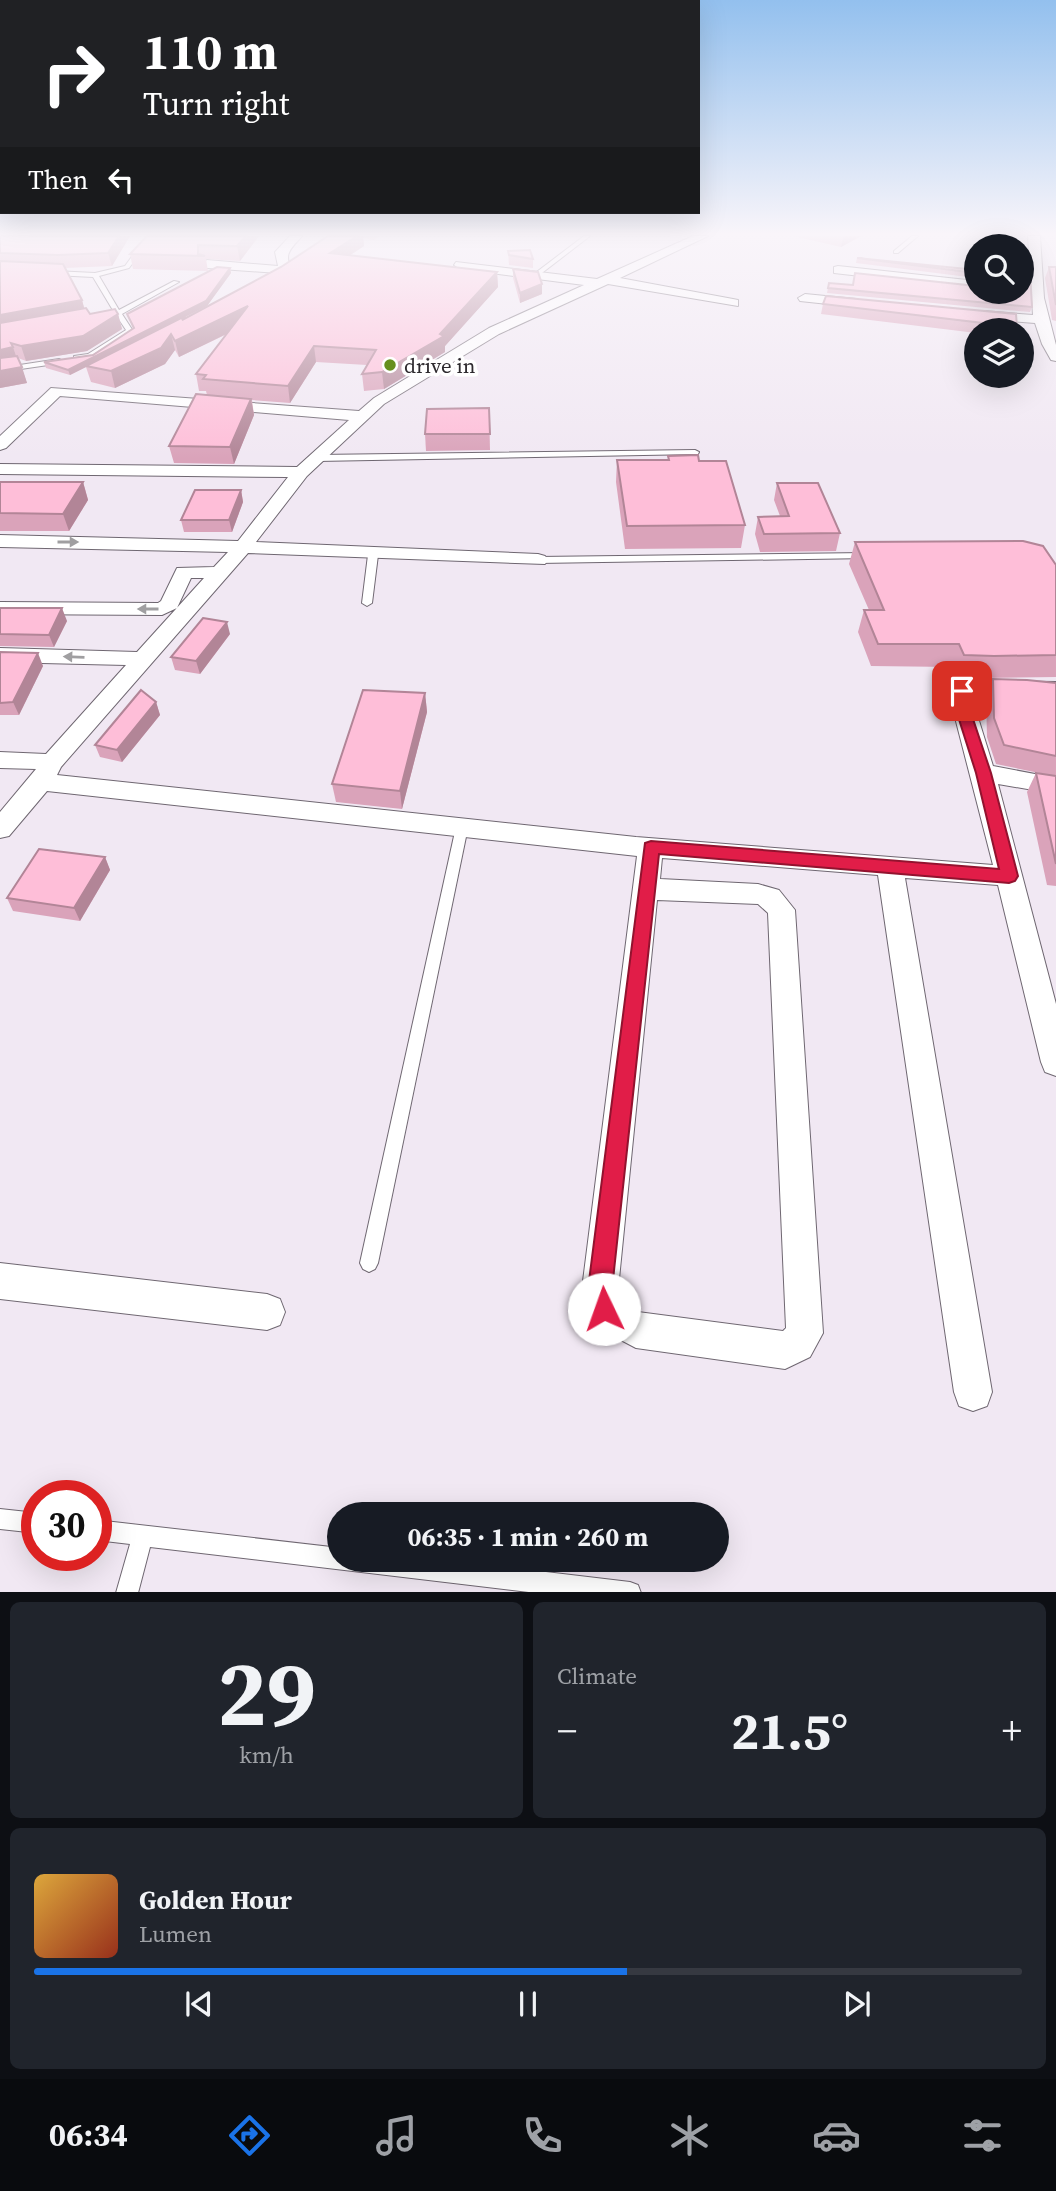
<!DOCTYPE html>
<meta charset="utf-8">
<style>
body{margin:0;font-family:"Source Serif 4",serif;background:#20242c;color:#f1f3f6;height:100vh;display:flex;flex-direction:column;font-size:26px;white-space:nowrap}
*{box-sizing:border-box;margin:0}
p{font-size:23px;color:#9ea1a6}
.icon{flex:none;width:38px;height:38px;fill:none;stroke:currentColor;stroke-width:2;stroke-linecap:round;stroke-linejoin:round}
.map{position:relative;height:1592px;overflow:hidden}
.side{display:flex;flex-direction:column;gap:10px;padding:10px;background:#0d0f14;flex:1}
.side>*{flex:none}
.guide{position:absolute;left:0px;top:0px;width:700px;height:214px;box-shadow:0 7px 28px #0002;background:#202124;color:#fff;overflow:hidden}
.buttons{position:absolute;left:964px;top:234px;display:grid;gap:14px}
.buttons a{display:grid;place-items:center;width:70px;height:70px;border-radius:50%;background:#171b24;box-shadow:0 7px 28px #0002;font-size:35px}
.speed{position:absolute;left:21px;top:1480px;display:flex;gap:14px;font-size:35px;font-weight:700;text-align:center}
.speed>*{display:grid;place-content:center;width:91px;height:91px;border-radius:50%;background:#171b24;box-shadow:0 7px 28px #0002;line-height:1}
.speed .limit{border:10px solid #d22;background:#fff;color:#111}
.pin{position:absolute;display:grid;place-items:center;width:60px;height:60px;color:#fff;margin:-30px;border-radius:14px;box-shadow:0 4px 10px #0006}
.me{position:absolute;width:77px;margin:-38px;rotate:357deg;stroke-linejoin:round;filter:drop-shadow(0 0 5px #0008)}
.turn{display:flex;align-items:center;gap:24px;height:147px;padding:0 28px;font-size:32px}
.turn .icon{width:91px;height:91px;stroke-width:2.5}
.turn b{display:block;font-size:49px;line-height:60px}
.then{display:flex;align-items:center;height:66px;padding:0 28px;background:#0003;gap:14px;font-size:26px}
.big{font-size:52px;font-weight:700;line-height:1.1}
.side .card{flex:1;display:flex;flex-direction:column;justify-content:center;gap:10px;min-width:0;padding:0 24px;border-radius:10px;background:#20242c}
.side .dial{align-items:center;gap:0}
.dial b{font-size:91px;line-height:1}
.song{display:flex;align-items:center;gap:21px}
.cover{width:84px;height:84px;border-radius:10px;background:linear-gradient(135deg,hsl(40 70% 55%),hsl(10 70% 35%))}
.played{height:7px;border-radius:4px;background:linear-gradient(90deg,#1a73e8 60%,#363941 60%)}
.keys{display:flex;justify-content:space-around;direction:ltr}
.heat{display:flex;justify-content:space-between;align-items:center;font-size:38px;direction:ltr}
.side .tiles{flex:1;display:grid;gap:10px;grid-template-columns:1fr 1fr}
.card:last-child{grid-column:span 2}
.trip{position:absolute;left:327px;top:1502px;width:402px;height:70px;border-radius:35px;background:#171b24;box-shadow:0 7px 28px #0002;font-weight:700;line-height:70px;text-align:center}
.menu{display:flex;height:112px;justify-content:space-around;align-items:center;background:#090b0e;color:#9ea1a6}
.menu .icon{width:49px;height:49px}
.menu .selected{color:#1a73e8}
.menu b{font-size:32px;color:#f1f3f6}
.map>svg:first-child{display:block}
.lines{fill:none;stroke-linecap:round;stroke-linejoin:round}
.service-casing{stroke:#6f6771;stroke-width:2}
.minor-casing{stroke:#6f6771;stroke-width:2}
.service{fill:#fff;fill-rule:evenodd}
.minor{fill:#fff;fill-rule:evenodd}
.wall{fill:#daa3ba}
.shaded-wall{fill:#b28597}
.building{fill:#febed8;stroke:#b28597;stroke-width:2}
.oneway{fill:#a09fa1}
.route{fill:#e11d48;stroke:#92132f;stroke-width:2}
.poi-dot{fill:#668f1d;stroke:#fff;stroke-width:2.5}
.labels{text-anchor:middle;dominant-baseline:central;stroke-width:7;stroke-linejoin:round;paint-order:stroke}
.far-poi-label{font-size:21px;fill:#2d2a2e;stroke:#fff;text-anchor:start}
</style>
<div class="map">
<svg width="1056" height="1593" viewBox="0 0 1056 1593">
<rect width="100%" height="100%" fill="#f1e8f3"/>
<g class="lines">
<defs>
<g id="service">
<polygon points="147,236 153,236 129,268 99,276 119,310 174,281 179,282 122,314 133,331 132,332 93,358 74,360 74,356 88,354 126,330 116,315 104,317 101,315 114,312 93,277 54,275 51,273 54,271 95,273 125,266"/>
<polygon points="584,236 590,236 538,276 534,276 534,274"/>
<polygon points="912,236 918,236 898,253 894,253 894,251"/>
<polygon points="59,359 63,361 62,363 0,372 0,368"/>
<polygon points="695,450 699,452 698,454 317,461 313,458 317,455"/>
<polygon points="373,552 378,555 372,603 367,606 362,603 368,555"/>
<polygon points="867,553 870,554 870,558 538,563 533,560 538,557"/>
<polygon points="462,822 466,824 468,827 378,1263 375,1269 369,1272 363,1269 360,1263 456,827 458,824"/>
<polygon points="0,1509 37,1513 37,1533 0,1529"/>
<polygon points="96,1520 340,1548 340,1559 436,1559 630,1582 638,1585 641,1593 537,1593 150,1547 138,1593 116,1593 130,1544 96,1540"/>
</g>
<g id="minor">
<path d="M 290,236 L 302,236 C 291,249 282,254 293,271 L 291,274 L 207,268 L 201,264 L 207,260 L 278,266 L 275,252 Z"/>
<path d="M 693,236 L 708,236 L 620,278 L 733,299 L 738,300 L 738,306 L 608,284 L 499,334 L 384,404 L 307,476 L 256,542 L 538,554 L 545,556 L 548,560 L 545,564 L 248,553 L 61,767 L 57,775 L 636,837 L 993,865 L 950,698 L 954,686 L 977,681 L 1056,682 L 1056,696 L 977,695 L 972,698 L 993,766 L 1056,778 L 1056,794 L 998,784 L 1056,1004 L 1056,1076 L 1045,1072 L 1041,1062 L 998,885 L 905,878 L 992,1392 L 987,1406 L 973,1411 L 959,1406 L 954,1392 L 878,875 L 662,858 L 660,879 L 758,884 L 779,890 L 795,910 L 823,1333 L 810,1357 L 785,1369 L 636,1348 L 598,1328 L 586,1305 L 582,1289 L 637,856 L 47,791 L 9,836 L 0,838 L 0,812 L 36,769 L 0,768 L 0,752 L 46,754 L 126,665 L 0,662 L 0,648 L 137,652 L 204,578 L 191,578 L 177,608 L 162,615 L 0,614 L 0,602 L 158,603 L 161,601 L 177,568 L 214,567 L 228,552 L 0,547 L 0,535 L 238,541 L 288,477 L 0,474 L 0,464 L 297,467 L 349,420 L 60,396 L 6,448 L 0,450 L 0,436 L 51,388 L 359,411 L 374,398 L 489,328 L 584,285 L 460,269 L 454,265 L 456,262 L 597,279 ZM 657,900 L 758,904 L 768,913 L 786,1328 L 783,1331 L 638,1312 L 624,1303 L 618,1289 Z"/>
<polygon points="1028,236 1040,236 1044,298 1056,345 1056,361 1051,360 1042,344 1035,323 983,319 976,315 983,311 1033,315"/>
<polygon points="838,266 976,281 976,289 834,273 834,267"/>
<polygon points="805,294 856,299 863,303 856,307 800,301 798,298"/>
<polygon points="0,1263 267,1294 280,1299 285,1312 280,1325 267,1330 0,1299"/>
</g>
</defs>
<use href="#service" class="service-casing"/>
<use href="#minor" class="minor-casing"/>
<use href="#service" class="service"/>
<use href="#minor" class="minor"/>
</g>
<g class="wall">
<polygon points="0,236 130,236 112,266 65,268 82,300 84,308 90,314 118,314 122,329 87,351 26,361 18,358 27,383 0,388"/>
<polygon points="259,236 240,261 206,259 208,271 133,269 130,254"/>
<polygon points="328,236 380,236 374,240 363,238 364,246 350,255 497,272 498,287 445,346 445,352 384,389 364,391 362,374 367,365 316,362 290,403 252,400 254,415 234,464 174,463 169,446 207,395 206,391 199,391 196,374 227,334 179,357 175,350 165,364 115,388 91,382 86,367 70,375 46,368 44,362 93,355 133,328 127,314 230,268 231,273 207,306 185,317 185,318 281,267"/>
<polygon points="793,236 861,236 841,247"/>
<polygon points="508,251 533,259 533,268 509,265"/>
<polygon points="857,258 976,270 976,279 976,278 856,263"/>
<polygon points="1049,267 1056,267 1056,321 1052,320 1045,278"/>
<polygon points="513,269 542,284 542,294 520,303 513,278"/>
<polygon points="829,283 852,285 1032,307 1030,312 827,293"/>
<polygon points="823,304 1017,327 1016,331 976,331 976,333 821,314"/>
<polygon points="489,408 490,450 426,451 425,434"/>
<polygon points="668,456 699,461 745,525 741,548 625,549 616,482 617,460 668,460"/>
<polygon points="0,482 83,482 88,500 69,531 0,531"/>
<polygon points="777,483 840,533 836,551 760,552 755,534 758,517 780,516 774,500"/>
<polygon points="241,490 243,502 232,532 184,532 181,520"/>
<polygon points="855,542 1056,565 1056,677 985,678 956,678 951,667 871,666 858,632 864,610 869,610 849,564"/>
<polygon points="0,608 67,621 54,647 0,646"/>
<polygon points="230,634 200,674 175,670 171,657"/>
<polygon points="0,652 43,666 19,715 0,715"/>
<polygon points="993,679 1056,683 1056,886 1047,885 1027,792 1036,773 1054,776 996,764 987,737 986,698"/>
<polygon points="425,693 427,712 402,809 336,802 332,784"/>
<polygon points="156,702 160,715 122,762 100,757 95,745"/>
<polygon points="105,857 110,870 80,921 13,911 7,898"/>
</g>
<g class="shaded-wall">
<polygon points="119,236 130,236 112,266 108,253"/>
<polygon points="246,236 259,236 240,261 237,246"/>
<polygon points="357,236 363,236 364,246 331,268 330,253"/>
<polygon points="844,236 861,236 841,247"/>
<polygon points="230,268 231,273 207,306 185,317 188,332 182,320 184,318 70,375 68,370"/>
<polygon points="497,272 498,287 445,346 445,352 384,389 382,372 440,334"/>
<polygon points="542,284 542,294 520,303 520,293"/>
<polygon points="82,300 86,315 0,330 0,315"/>
<polygon points="248,306 251,322 179,357 175,341"/>
<polygon points="118,314 122,329 87,351 26,361 21,346"/>
<polygon points="171,334 175,350 165,364 115,388 111,371"/>
<polygon points="314,346 316,362 290,403 288,386"/>
<polygon points="13,347 18,362 0,366 0,350"/>
<polygon points="22,367 27,383 0,388 0,371"/>
<polygon points="251,399 254,415 234,464 230,447"/>
<polygon points="83,482 88,500 69,531 63,514"/>
<polygon points="241,490 243,502 232,532 229,520"/>
<polygon points="62,608 67,621 54,647 49,635"/>
<polygon points="227,622 230,634 200,674 196,661"/>
<polygon points="38,653 43,666 19,715 13,702"/>
<polygon points="425,693 427,712 402,809 400,791"/>
<polygon points="156,702 160,715 122,762 117,750"/>
<polygon points="105,857 110,870 80,921 74,908"/>
</g>
<g class="building">
<polygon points="0,236 119,236 108,253 58,255 0,253"/>
<polygon points="147,236 246,236 237,246 198,245 198,254 205,256 130,254"/>
<polygon points="328,236 357,236 330,253 497,272 440,334 444,336 382,372 362,374 376,350 314,346 288,386 203,379 206,375 196,374 248,306 175,341 171,334 161,348 111,371 86,366 185,316 182,320 281,267"/>
<polygon points="530,250 533,259 509,255 508,251"/>
<polygon points="857,258 976,270 976,273"/>
<polygon points="0,261 63,264 82,300 0,315"/>
<polygon points="217,267 230,268 206,301 68,370 44,362 93,355 134,328 127,314"/>
<polygon points="1049,267 1056,267 1056,305"/>
<polygon points="513,269 538,272 542,284 520,293"/>
<polygon points="1022,271 1030,271 1032,307 828,288 829,283 853,285 855,273 976,286 976,292 1022,292"/>
<polygon points="826,296 1016,314 1017,327 823,304"/>
<polygon points="86,308 90,314 115,309 118,314 83,336 21,346 11,343 13,347 0,350 0,323"/>
<polygon points="17,356 22,367 0,371 0,358"/>
<polygon points="196,394 251,399 230,447 169,446"/>
<polygon points="489,408 490,434 425,434 427,409"/>
<polygon points="698,455 699,461 726,461 745,525 627,526 617,460 669,460 668,456"/>
<polygon points="0,482 83,482 63,514 0,513"/>
<polygon points="777,483 818,483 840,533 764,534 758,517 789,516"/>
<polygon points="195,490 241,490 229,520 181,520"/>
<polygon points="1023,541 1043,546 1056,565 1056,655 994,656 964,655 959,644 878,644 864,610 884,610 855,542"/>
<polygon points="0,608 62,608 49,635 0,634"/>
<polygon points="203,618 227,622 196,661 171,657"/>
<polygon points="0,652 38,653 13,702 0,703"/>
<polygon points="993,679 1027,680 1056,683 1056,756 1004,745 994,718"/>
<polygon points="141,690 156,702 117,750 95,745"/>
<polygon points="363,690 425,693 400,791 332,784"/>
<polygon points="1036,773 1056,776 1056,864"/>
<polygon points="39,849 105,857 74,908 7,898"/>
</g>
<defs><path id="oneway-solid" d="M-6-.8H1V-3.2L6.5 0L1 3.2V.8H-6Z" transform="scale(1.75)"/></defs>
<g class="oneway">
<use href="#oneway-solid" transform="translate(68 542)"/>
<use href="#oneway-solid" transform="translate(148 609) rotate(180)"/>
<use href="#oneway-solid" transform="translate(74 657) rotate(-178)"/>
</g>
<linearGradient id="sky" x2="0" y2="1"><stop stop-color="#93c0ee"/><stop offset="0.51" stop-color="#f9f5fa"/><stop offset="1" stop-color="#f9f5fa" stop-opacity="0"/></linearGradient>
<rect width="1056" height="459" fill="url(#sky)"/>
<polygon class="route" points="962,687 969,691 971,713 991,773 1018,876 1015,881 1009,883 659,854 612,1289 616,1309 612,1318 604,1321 595,1318 588,1289 645,843 651,841 999,869 976,773 957,713 955,691"/>
<circle class="poi-dot" cx="390" cy="365" r="7"/>
<g class="labels">
<g class="far-poi-label">
<text x="404" y="365">drive in</text>
</g>
</g>
</svg>
<div class="buttons">
<a><svg class="icon" aria-label="search" viewBox="0 0 24 24"><circle cx="10" cy="10" r="6"/><path d="M15 15l6 6"/></svg></a>
<a><svg class="icon" aria-label="layers" viewBox="0 0 24 24"><path d="M12 4l9 5-9 5-9-5zM3 14l9 5 9-5"/></svg></a>
</div>
<div class="speed"><div class="limit">30</div></div>
<div class="pin" style="left:962px;top:691px;background:#d93025"><svg class="icon" aria-label="arrive" viewBox="0 0 24 24"><path d="M6 21V4h12l-3 4 3 4H6"/></svg></div>
<svg class="me" style="left:604px;top:1309px" viewBox="-20 -20 40 40"><circle r="19" fill="#fff"/><path d="M0-13L10 11 0 6-10 11z" fill="#e11d48"/></svg>
<div class="trip">06:35 · 1 min · 260 m</div>
<div class="guide">
<div class="turn"><svg class="icon" aria-label="right" viewBox="0 0 24 24"><path d="M7 20v-9h11M14 6l5 5-5 5"/></svg><div><b>110 m</b>Turn right</div></div>
<div class="then">Then<svg class="icon" aria-label="left" viewBox="0 0 24 24"><path d="M17 20v-9H6M10 6l-5 5 5 5"/></svg></div>
</div>
</div>
<section class="side">
<div class="tiles">
<div class="card dial"><b>29</b><p>km/h</p></div>
<div class="card"><p>Climate</p>
<div class="heat"><a>−</a><b class="big">21.5°</b><a>+</a></div>
</div>
<div class="card">
<div class="song"><i class="cover"></i><div><b>Golden Hour</b><p>Lumen</p></div></div>
<div class="played"></div>
<div class="keys"><svg class="icon" aria-label="previous" viewBox="0 0 24 24"><path d="M18 5L8 12l10 7zM5 5v14"/></svg><svg class="icon" aria-label="pause" viewBox="0 0 24 24"><path d="M8 5v14M16 5v14"/></svg><svg class="icon" aria-label="next" viewBox="0 0 24 24"><path d="M6 5l10 7-10 7zM19 5v14"/></svg></div>
</div>
</div>
</section>
<nav class="menu">
<b>06:34</b>
<svg class="icon selected" aria-label="directions" viewBox="0 0 24 24"><path d="M12 3l9 9-9 9-9-9zM9 14v-3h6M13 9l2 2-2 2"/></svg>
<svg class="icon" aria-label="music" viewBox="0 0 24 24"><path d="M9 18V5l10-2v13"/><circle cx="6" cy="18" r="3"/><circle cx="16" cy="16" r="3"/></svg>
<svg class="icon" aria-label="phone" viewBox="0 0 24 24"><path d="M5 4h4l2 5-3 2q2 4 5 5l2-3 5 2v4C11 20 4 13 5 4z"/></svg>
<svg class="icon" aria-label="climate" viewBox="0 0 24 24"><path d="M12 3v18M4 7l16 10M4 17L20 7"/></svg>
<svg class="icon" aria-label="car" viewBox="0 0 24 24"><path d="M5 17H2v-5l4-1 3-4h7l3 4 3 1v5h-3M9 17h6M6 11h13"/><circle cx="7" cy="17" r="2"/><circle cx="17" cy="17" r="2"/></svg>
<svg class="icon" aria-label="filters" viewBox="0 0 24 24"><path d="M4 7h16M4 17h16"/><circle cx="9" cy="7" r="2"/><circle cx="15" cy="17" r="2"/></svg>
</nav>
